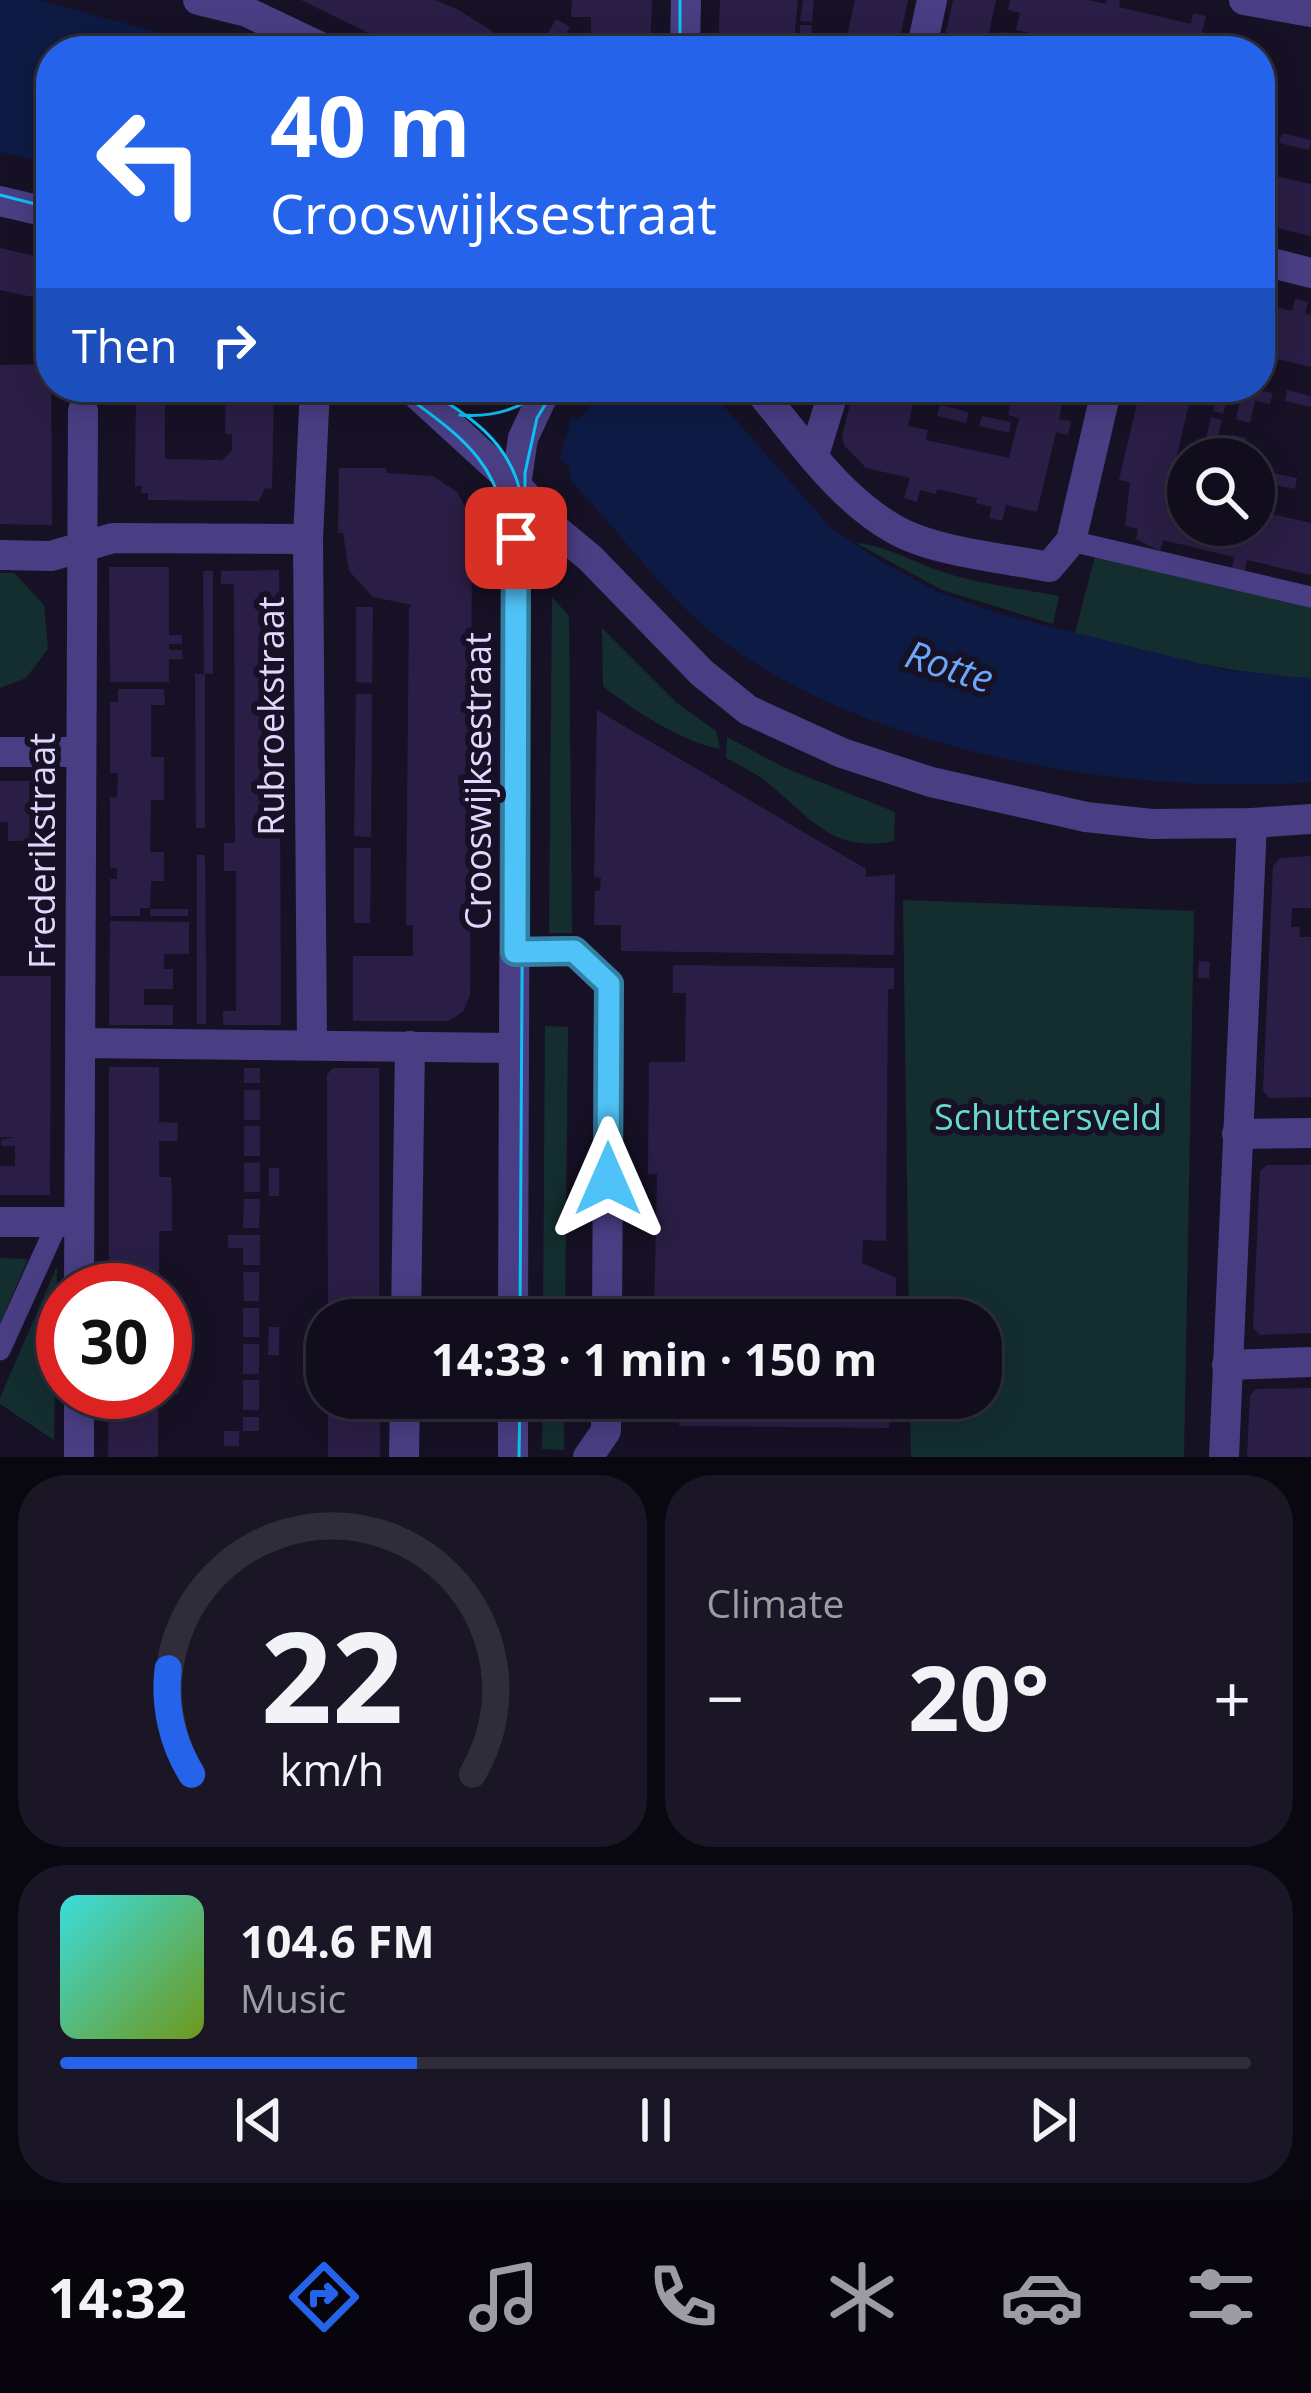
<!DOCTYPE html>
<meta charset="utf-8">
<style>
body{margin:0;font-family:"Open Sans",sans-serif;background:#1a1625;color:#f1f3f6;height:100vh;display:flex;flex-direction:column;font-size:45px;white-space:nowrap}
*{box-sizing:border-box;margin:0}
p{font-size:39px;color:#9c9ca3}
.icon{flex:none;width:66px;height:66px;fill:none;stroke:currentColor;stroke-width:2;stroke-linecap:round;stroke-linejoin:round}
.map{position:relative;height:1457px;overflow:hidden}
.side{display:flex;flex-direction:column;gap:18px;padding:18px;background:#09070f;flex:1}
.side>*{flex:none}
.top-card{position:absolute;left:36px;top:36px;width:1239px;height:366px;border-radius:48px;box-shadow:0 6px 30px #0003,0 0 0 3px #302d3b;background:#2563eb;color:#fff;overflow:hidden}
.fabs{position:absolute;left:1167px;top:438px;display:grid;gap:24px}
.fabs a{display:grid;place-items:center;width:108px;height:108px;border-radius:50%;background:#110d1c;box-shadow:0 6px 30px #0003,0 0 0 3px #302d3b;font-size:60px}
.speed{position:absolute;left:36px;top:1263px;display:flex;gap:24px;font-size:60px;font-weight:700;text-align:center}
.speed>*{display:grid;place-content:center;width:156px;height:156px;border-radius:50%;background:#110d1c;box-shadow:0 6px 30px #0003,0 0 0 3px #302d3b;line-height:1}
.speed .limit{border:18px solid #d22;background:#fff;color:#111}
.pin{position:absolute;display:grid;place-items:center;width:102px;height:102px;color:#fff;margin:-51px;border-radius:24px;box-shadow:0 6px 18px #0006}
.me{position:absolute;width:132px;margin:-66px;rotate:0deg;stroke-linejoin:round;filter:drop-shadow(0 0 9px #0008)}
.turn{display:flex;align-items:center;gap:42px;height:252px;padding:0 36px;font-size:54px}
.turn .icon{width:156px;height:156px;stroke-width:2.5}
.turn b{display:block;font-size:84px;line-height:102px}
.then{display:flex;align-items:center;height:114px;padding:0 36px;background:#0003;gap:24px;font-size:45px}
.big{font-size:90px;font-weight:700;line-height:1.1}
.side .card{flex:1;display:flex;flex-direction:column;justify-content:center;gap:18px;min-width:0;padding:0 42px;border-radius:48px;background:#1a1625}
.side .dial{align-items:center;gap:0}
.dial svg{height:312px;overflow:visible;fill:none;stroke:#302d3b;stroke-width:7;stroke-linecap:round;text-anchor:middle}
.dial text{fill:#f1f3f6;stroke:none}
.song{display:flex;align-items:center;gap:36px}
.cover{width:144px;height:144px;border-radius:18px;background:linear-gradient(135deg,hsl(180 70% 55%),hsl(80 70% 35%))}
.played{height:12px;border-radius:6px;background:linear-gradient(90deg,#2563eb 30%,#302d3b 30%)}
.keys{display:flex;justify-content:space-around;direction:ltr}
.heat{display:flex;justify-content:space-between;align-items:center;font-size:66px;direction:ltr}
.side .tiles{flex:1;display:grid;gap:18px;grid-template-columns:1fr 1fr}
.card:last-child{grid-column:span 2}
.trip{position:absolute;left:306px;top:1299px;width:696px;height:120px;border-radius:48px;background:#110d1c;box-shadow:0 6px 30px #0003,0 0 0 3px #302d3b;font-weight:700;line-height:120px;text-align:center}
.dock{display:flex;height:192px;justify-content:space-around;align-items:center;background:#07050b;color:#9c9ca3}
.dock .icon{width:84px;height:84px}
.dock .on{color:#2563eb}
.dock b{font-size:54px;color:#f1f3f6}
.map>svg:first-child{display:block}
.green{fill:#142e30}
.water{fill:#0d1a43}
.pier{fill:#171126}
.building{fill:#2b1e46}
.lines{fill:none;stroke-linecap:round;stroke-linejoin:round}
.pedestrian{stroke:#493e83;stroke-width:21}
.minor{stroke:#493e83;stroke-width:30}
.tertiary{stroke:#493e83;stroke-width:30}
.tram{stroke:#0ec2f3;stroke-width:3}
.route-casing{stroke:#337fa1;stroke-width:30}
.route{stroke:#4fc3f7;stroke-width:21}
.labels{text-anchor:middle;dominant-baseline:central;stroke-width:12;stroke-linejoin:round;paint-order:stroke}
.street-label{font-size:36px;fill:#e0d8fd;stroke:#171126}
.park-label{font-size:36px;fill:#67dacb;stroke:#171126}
.water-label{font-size:39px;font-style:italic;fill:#6ba6f8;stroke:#171126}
</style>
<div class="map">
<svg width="1311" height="1457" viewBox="0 0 1311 1457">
<rect width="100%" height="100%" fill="#171126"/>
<g class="green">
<path d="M 856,543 C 886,546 909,560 937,570 C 976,584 1019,588 1059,596 L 1053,624 L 942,590 Z"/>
<path d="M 1095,556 L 1311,607 L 1311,678 C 1231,676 1154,652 1075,633 Z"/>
<polygon points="0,573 14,573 44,605 48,649 26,678 0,688"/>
<polygon points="552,597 569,616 572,933 549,933"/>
<path d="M 602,628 L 677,703 L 716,731 L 720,749 C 684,743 631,709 603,686 Z"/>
<path d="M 727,737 L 785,768 L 895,812 L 894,841 C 833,854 811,818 768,783 C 756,773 740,766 726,758 Z"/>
<polygon points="903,900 1194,911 1184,1457 911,1457 910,1398 981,1398 981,1320 909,1320"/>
<polygon points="545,1026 568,1027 565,1320 543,1320"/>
<polygon points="0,1258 28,1259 0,1324"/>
<polygon points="57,1266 54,1440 0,1404 0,1398"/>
<polygon points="543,1398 564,1398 564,1450 542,1449"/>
</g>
<g class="water">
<polygon points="0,0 38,0 227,51 51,51 51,165 0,152"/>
<path d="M 467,387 L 707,387 L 831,528 L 880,561 L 938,592 L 1004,615 L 1226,670 C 1255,671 1281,677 1311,678 L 1311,782 C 1129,797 862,751 716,636 C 662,593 620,532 572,482 L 568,465 Z"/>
</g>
<polygon class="pier" points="461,387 594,387 587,396 593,402 579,420 572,416 558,464"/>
<g class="building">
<polygon points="301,0 435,0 457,9 523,51 406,51"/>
<polygon points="572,0 652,0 650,51 597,51 597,45 591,44 591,17 571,17"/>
<polygon points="720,0 798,0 793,51 718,51"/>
<polygon points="803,0 814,0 812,22 800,21"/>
<polygon points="855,0 908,0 897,51 844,51"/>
<polygon points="953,0 996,0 985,51 942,51"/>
<polygon points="1010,0 1088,0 1106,4 1107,0 1120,0 1119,7 1191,24 1193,13 1206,16 1202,32 1228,38 1225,51 1084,51 1057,45 1058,39 1016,30 1020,13 1008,10"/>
<polygon points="556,19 570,27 556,51 538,51"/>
<polygon points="800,25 812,25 810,51 799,51"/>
<circle cx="1005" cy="41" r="9"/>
<polygon points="1260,128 1276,131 1266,174 1311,184 1311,236 1260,224"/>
<polygon points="1282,133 1311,140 1309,150 1279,143"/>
<polygon points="0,248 51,260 51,301 0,290"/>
<polygon points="1295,299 1308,302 1305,314 1311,315 1311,367 1260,355 1260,303 1292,311"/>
<polygon points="51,364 52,525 0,524 0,365"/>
<polygon points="136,387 165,387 165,459 222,460 232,450 232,434 225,434 226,391 234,391 235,387 274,387 272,489 265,488 259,501 148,500 148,493 141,493 142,486 135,486"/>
<polygon points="855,387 908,387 905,396 914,399 908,426 928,430 926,440 1009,458 1019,418 1008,415 1014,387 1066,387 1059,419 1071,421 1068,435 1056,432 1037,512 1006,505 1002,521 989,518 992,507 976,503 977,498 937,489 936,494 920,490 917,502 904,498 910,478 866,468 844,445 842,435"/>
<polygon points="1141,387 1193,387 1169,489 1188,494 1188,525 1254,525 1254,510 1311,523 1311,575 1247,560 1245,571 1232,568 1234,557 1163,540 1160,551 1136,539 1138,529 1125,526 1130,482 1119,480"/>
<polygon points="1243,387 1273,393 1270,404 1255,401 1250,423 1236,419"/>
<polygon points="1287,390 1311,396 1311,407 1285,401"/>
<polygon points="1216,396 1227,399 1223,414 1213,411"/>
<polygon points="940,405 969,412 966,423 937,416"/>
<polygon points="982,416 1011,422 1009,433 979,426"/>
<polygon points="1211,417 1222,420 1215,450 1204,447"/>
<polygon points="1232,435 1246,438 1242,459 1226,459"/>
<polygon points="339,468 386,468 387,473 433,476 457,492 472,519 470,995 463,1012 448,1021 353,1021 353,956 413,956 413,925 406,925 409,608 412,605 373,597 349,571 343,533 338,533"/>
<polygon points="1268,472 1297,478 1295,489 1265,483"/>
<polygon points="109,567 169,567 169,635 182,635 182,644 169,644 169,650 182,650 183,659 169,659 169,682 110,682"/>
<polygon points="279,570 281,1025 223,1025 223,1011 236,1011 236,871 224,871 224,843 235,843 234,584 221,584 221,571"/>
<polygon points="203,571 213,571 213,674 205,674 205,828 196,828 195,674 204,674"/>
<polygon points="356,607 373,607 372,683 356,682"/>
<polygon points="118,689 164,689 165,705 151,705 151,757 164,757 164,800 151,800 150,852 164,852 164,881 151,881 150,908 140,908 140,916 110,916 110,879 117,879 117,868 110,868 110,797 117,798 118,773 110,773 110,702 118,702"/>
<polygon points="356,694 372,694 371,837 354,836"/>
<polygon points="597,710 866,869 866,877 895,874 894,955 621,951 621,925 594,925 595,891 600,891 601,878 594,877"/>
<polygon points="0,781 51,781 51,835 37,835 37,841 8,841 8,822 0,822"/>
<polygon points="354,848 371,848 370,923 354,923"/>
<polygon points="197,855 205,855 206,972 206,1024 197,1024"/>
<polygon points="1311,856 1311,908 1292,908 1291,927 1300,927 1299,937 1311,937 1311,1097 1269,1098 1263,1090 1273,866 1280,858"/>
<rect x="150" y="909" width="38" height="7"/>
<polygon points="110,921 189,922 189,954 164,954 164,969 173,969 173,989 144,989 144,1005 173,1005 173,1025 109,1025"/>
<polygon points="1199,961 1210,962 1209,978 1198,978"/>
<polygon points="673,965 894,968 894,989 888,989 886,1241 863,1240 862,1263 896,1278 896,1307 885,1306 885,1320 654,1319 657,1174 648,1174 649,1062 685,1062 686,993 673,993"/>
<polygon points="0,976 51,976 50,1195 0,1195 0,1166 15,1166 15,1146 1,1146 1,1140 15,1137 0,1137"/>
<polygon points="109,1067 159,1067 159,1122 178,1123 177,1141 159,1141 159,1177 171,1177 172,1195 172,1231 159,1231 159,1290 109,1290"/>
<rect x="244" y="1068" width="16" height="15"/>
<polygon points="333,1068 379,1068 379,1320 328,1320 327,1075"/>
<rect x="244" y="1090" width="16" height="30"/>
<rect x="244" y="1126" width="16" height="30"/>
<polygon points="260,1162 260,1192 244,1192 244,1163"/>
<polygon points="1267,1165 1311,1165 1311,1333 1260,1335 1253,1328 1260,1171"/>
<rect x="269" y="1168" width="10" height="28"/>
<polygon points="244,1199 260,1199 259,1228 243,1228"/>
<polygon points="228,1235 260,1235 260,1265 243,1265 243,1248 228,1248"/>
<polygon points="243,1272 259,1272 259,1301 244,1301"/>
<rect x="243" y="1308" width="16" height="29"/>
<polygon points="269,1327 279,1327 279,1355 268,1355"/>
<rect x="243" y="1344" width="16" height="30"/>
<polygon points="165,1376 180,1376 179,1394 165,1394"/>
<rect x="243" y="1380" width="16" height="30"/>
<polygon points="1311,1388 1311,1457 1247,1457 1250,1395 1256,1389"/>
<polygon points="109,1392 158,1392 158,1457 108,1457"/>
<rect x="328" y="1398" width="52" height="59"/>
<polygon points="680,1398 884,1398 884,1404 889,1404 889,1428 679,1426"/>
<rect x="243" y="1417" width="16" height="14"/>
<rect x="224" y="1431" width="15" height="15"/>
</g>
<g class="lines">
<g class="pedestrian">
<polyline points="1071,541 1311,597"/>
<polyline points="0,1350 58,1222"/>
</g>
<g class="minor">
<polyline points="198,0 247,12 329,51"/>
<polyline points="1244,0 1311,12"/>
<polyline points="921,51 932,0"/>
<polyline points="1260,260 1311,273"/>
<path d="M 756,387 C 798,436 836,496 894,529 C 934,552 1003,558 1049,567 L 1071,541 L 1107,387"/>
<polyline points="814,455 835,387"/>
<polyline points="516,485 554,528 590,558 702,673 748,710 842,753 931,782 1086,817 1152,824 1252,823 1311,819"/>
<polyline points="0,555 51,556 113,538 308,539"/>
<polyline points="0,752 79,752"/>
<polyline points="516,952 574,951 609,984 607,1320"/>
<polyline points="81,1043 514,1048"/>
<polyline points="312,1045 308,539 315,387"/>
<polyline points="1237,1134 1311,1133"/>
<polyline points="0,1222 79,1222"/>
<polyline points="79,1290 83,411"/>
<polyline points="406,1320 410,1046"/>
<polyline points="1227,1365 1311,1362"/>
<polyline points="79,1457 79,1392"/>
<polyline points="404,1457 405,1398"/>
<polyline points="588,1457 606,1431 606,1398"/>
<polyline points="1224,1457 1252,823"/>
</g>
<g class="tertiary">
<polyline points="685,51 686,0"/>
<polyline points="0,201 51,213"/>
<polyline points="410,388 516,485"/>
<polyline points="513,1320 516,485 523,438 547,387"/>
<polyline points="513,1457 513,1398"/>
</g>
<g class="tram">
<polyline points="680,51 680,0"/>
<polyline points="0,195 51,208"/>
<path d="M 394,387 C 458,435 501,458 509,544"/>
<path d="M 422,387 C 466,414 507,438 520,491"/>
<polyline points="439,391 488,396 521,387"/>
<path d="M 460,415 C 496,418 520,408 549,388"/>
<polyline points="520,1320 525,473 537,418 556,387"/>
<polyline points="519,1457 520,1398"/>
</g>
</g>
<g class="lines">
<defs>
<polyline id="route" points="516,538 515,952 574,951 609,984 608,1179"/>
</defs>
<use href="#route" class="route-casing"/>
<use href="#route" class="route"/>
</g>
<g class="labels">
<g class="street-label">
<text transform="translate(270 716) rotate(-90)">Rubroekstraat</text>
<text transform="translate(477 781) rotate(-90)">Crooswijksestraat</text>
<text transform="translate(41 851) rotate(-90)">Frederikstraat</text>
</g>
<g class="park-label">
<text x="1048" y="1116">Schuttersveld</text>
</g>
<g class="water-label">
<text transform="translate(950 665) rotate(18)">Rotte</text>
</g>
</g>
</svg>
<div class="fabs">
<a><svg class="icon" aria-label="search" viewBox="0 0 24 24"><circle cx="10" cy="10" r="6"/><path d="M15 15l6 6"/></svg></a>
</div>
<div class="speed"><div class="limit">30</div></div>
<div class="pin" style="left:516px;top:538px;background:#d93025"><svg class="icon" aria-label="arrive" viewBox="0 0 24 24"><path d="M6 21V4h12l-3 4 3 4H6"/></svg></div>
<svg class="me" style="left:608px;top:1179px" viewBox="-20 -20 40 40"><path d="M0-17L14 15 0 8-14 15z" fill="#4fc3f7" stroke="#fff" stroke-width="4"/></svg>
<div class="trip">14:33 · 1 min · 150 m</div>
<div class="top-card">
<div class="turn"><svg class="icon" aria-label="left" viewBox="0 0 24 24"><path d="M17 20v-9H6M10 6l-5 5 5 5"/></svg><div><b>40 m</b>Crooswijksestraat</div></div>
<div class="then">Then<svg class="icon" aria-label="right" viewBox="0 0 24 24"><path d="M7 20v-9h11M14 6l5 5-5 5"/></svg></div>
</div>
</div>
<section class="side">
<div class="tiles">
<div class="card dial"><svg viewBox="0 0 100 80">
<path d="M14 69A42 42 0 1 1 86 69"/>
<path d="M14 69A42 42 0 0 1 8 42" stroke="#2563eb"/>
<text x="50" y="56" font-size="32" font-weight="700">22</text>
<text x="50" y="72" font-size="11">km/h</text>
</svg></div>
<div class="card"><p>Climate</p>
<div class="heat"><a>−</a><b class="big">20°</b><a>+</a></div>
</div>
<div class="card">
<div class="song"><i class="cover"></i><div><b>104.6 FM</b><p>Music</p></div></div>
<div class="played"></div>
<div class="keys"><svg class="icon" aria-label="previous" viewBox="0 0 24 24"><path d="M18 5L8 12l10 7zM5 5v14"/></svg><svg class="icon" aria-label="pause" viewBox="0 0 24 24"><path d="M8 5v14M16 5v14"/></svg><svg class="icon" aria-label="next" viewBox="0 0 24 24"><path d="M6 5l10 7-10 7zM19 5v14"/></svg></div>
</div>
</div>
</section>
<nav class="dock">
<b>14:32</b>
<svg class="icon on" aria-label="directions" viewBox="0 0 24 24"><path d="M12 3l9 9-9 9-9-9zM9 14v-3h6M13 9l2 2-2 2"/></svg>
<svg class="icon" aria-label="music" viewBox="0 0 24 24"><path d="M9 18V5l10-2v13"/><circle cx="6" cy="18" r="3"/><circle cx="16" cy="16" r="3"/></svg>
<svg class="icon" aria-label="phone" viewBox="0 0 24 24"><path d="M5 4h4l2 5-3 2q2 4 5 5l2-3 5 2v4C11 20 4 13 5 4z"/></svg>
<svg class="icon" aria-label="climate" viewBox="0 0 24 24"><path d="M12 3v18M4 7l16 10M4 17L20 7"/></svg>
<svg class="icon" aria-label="car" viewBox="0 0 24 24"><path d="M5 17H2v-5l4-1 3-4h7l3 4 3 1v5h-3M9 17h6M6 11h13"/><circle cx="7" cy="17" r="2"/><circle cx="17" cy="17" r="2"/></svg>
<svg class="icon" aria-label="filters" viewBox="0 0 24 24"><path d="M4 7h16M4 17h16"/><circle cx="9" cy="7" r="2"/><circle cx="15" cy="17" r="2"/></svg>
</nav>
